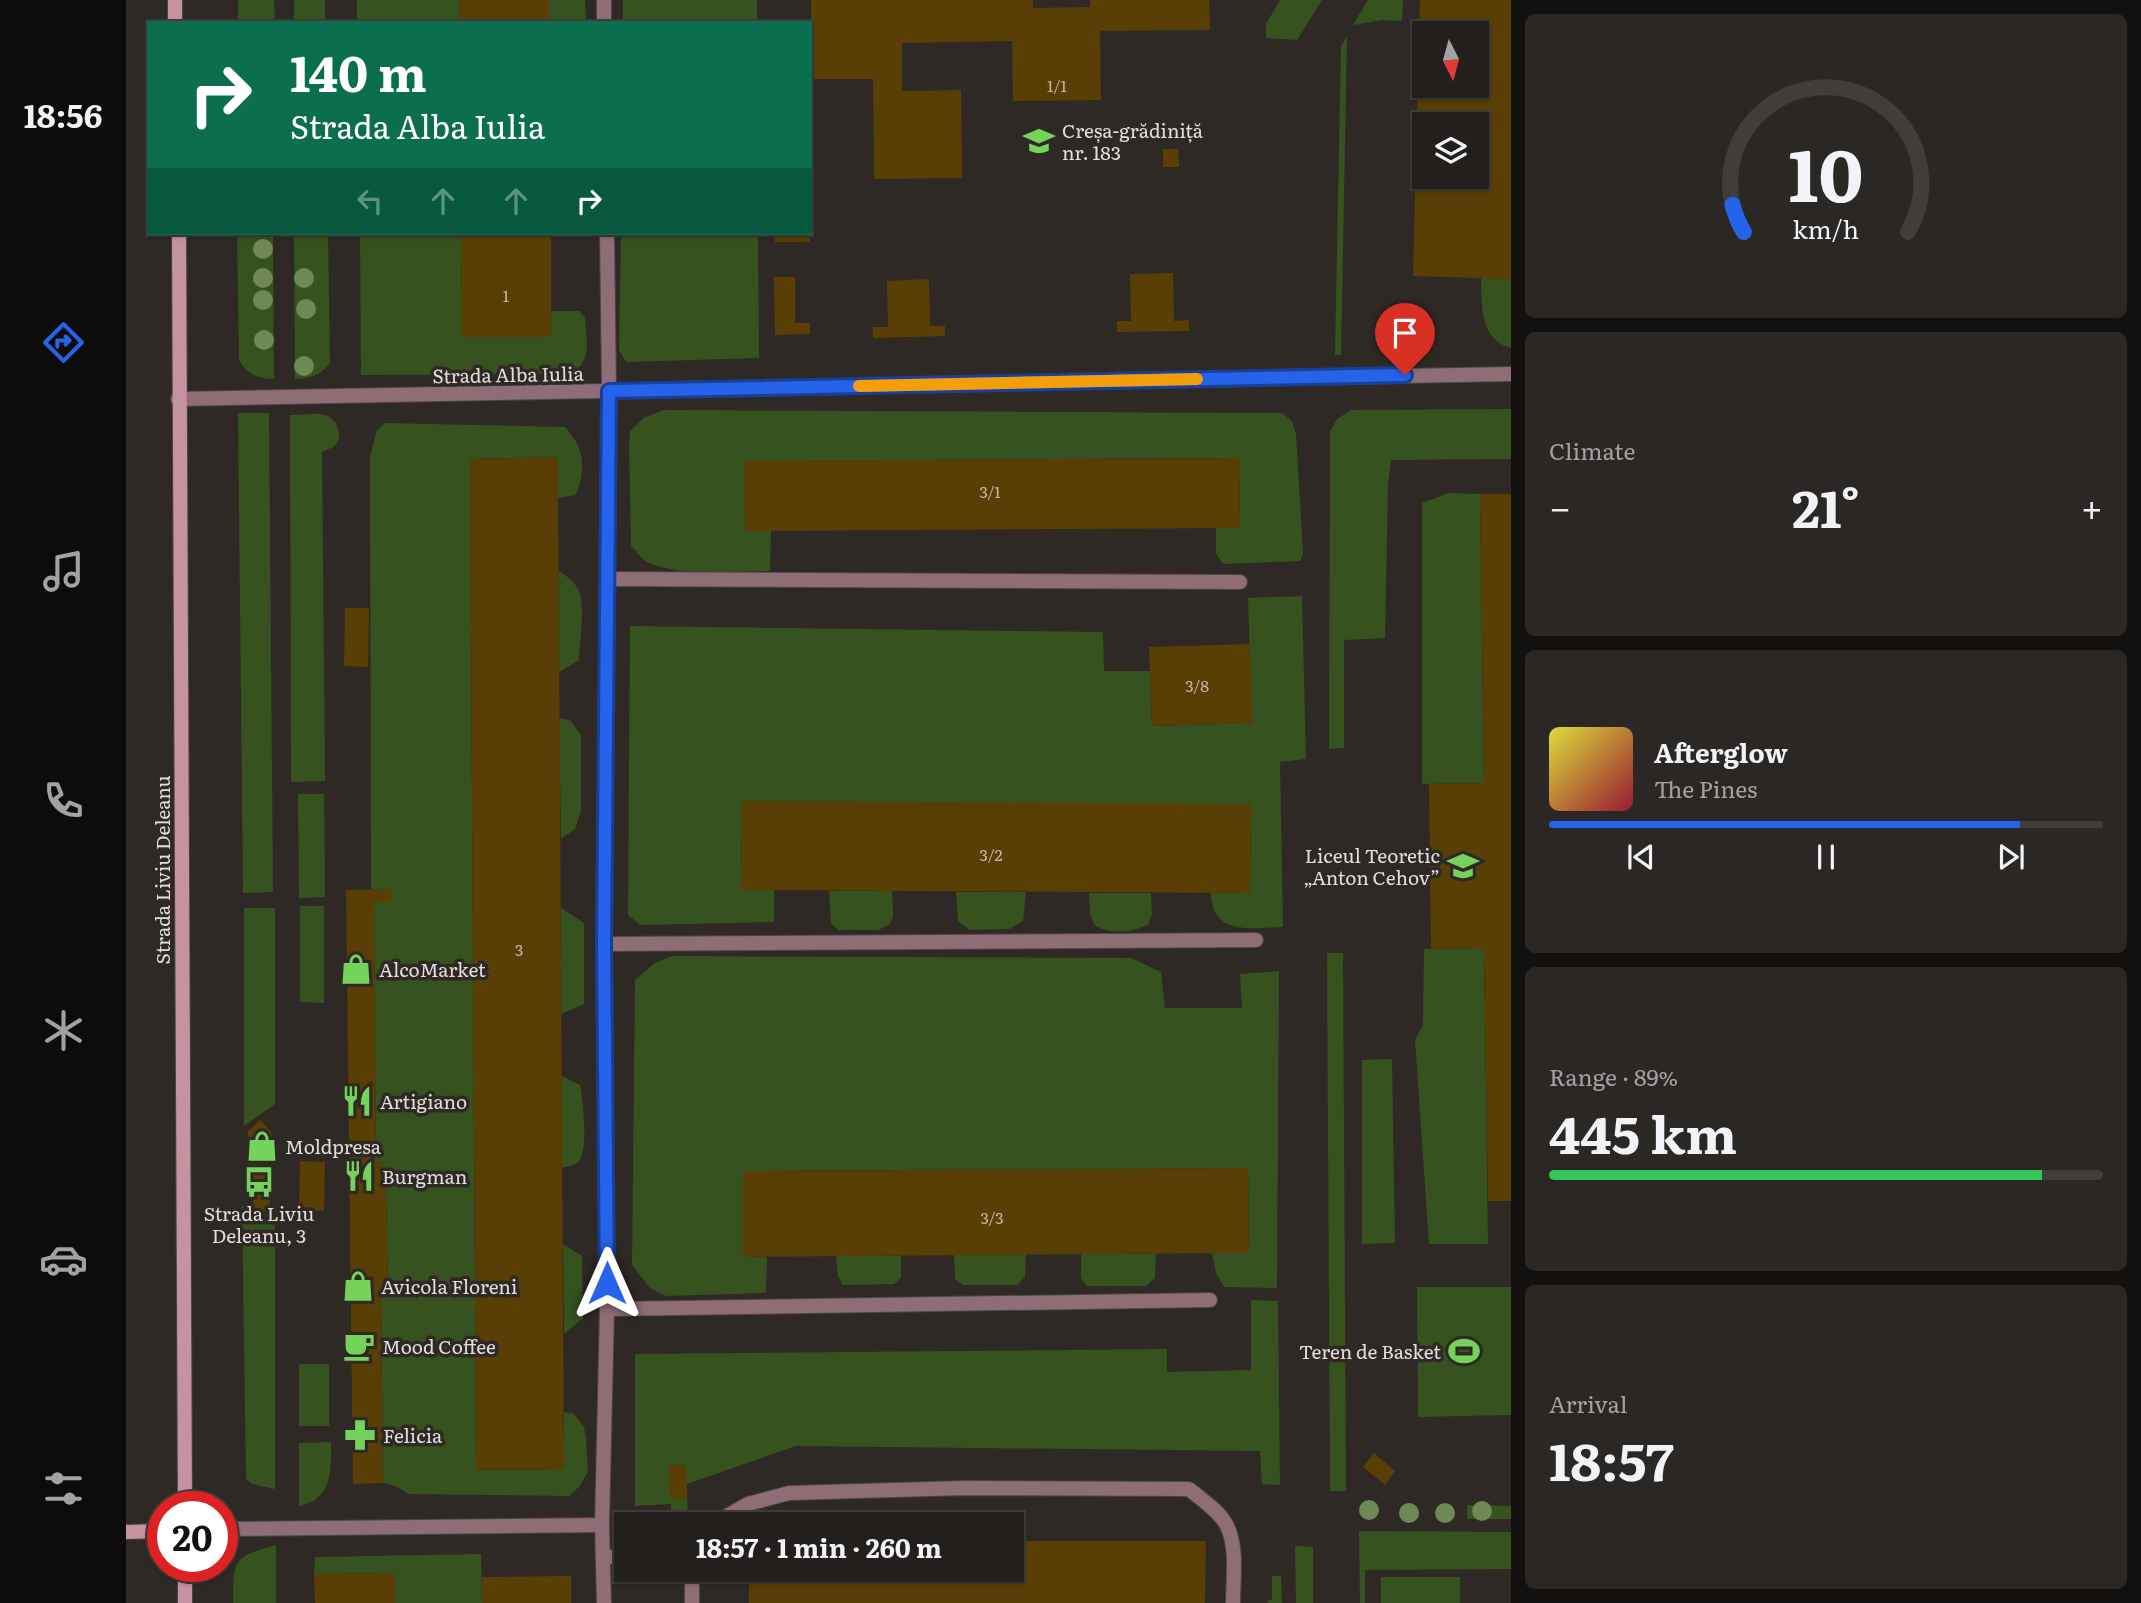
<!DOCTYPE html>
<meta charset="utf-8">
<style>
body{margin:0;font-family:Literata,serif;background:#2b2725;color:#f1f3f6;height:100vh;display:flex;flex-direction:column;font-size:26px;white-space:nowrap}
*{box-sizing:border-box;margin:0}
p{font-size:23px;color:#a3a2a3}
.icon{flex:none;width:38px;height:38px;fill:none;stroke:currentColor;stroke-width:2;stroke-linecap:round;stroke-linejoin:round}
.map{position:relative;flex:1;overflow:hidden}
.sheet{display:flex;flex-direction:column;gap:14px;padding:14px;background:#13110f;width:630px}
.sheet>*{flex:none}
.guide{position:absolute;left:21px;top:21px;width:665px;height:214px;border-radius:0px;box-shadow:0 2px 5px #0004,0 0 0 2px #403d3b;background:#0b6e4f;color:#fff;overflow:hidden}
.needle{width:46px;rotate:174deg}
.buttons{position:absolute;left:1286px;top:21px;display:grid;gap:14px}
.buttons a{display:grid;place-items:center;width:77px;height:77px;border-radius:0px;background:#231f1c;box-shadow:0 2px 5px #0004,0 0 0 2px #403d3b;font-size:35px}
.speed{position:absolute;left:21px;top:1491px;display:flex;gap:14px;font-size:35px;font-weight:700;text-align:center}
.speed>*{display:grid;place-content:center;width:91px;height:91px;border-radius:50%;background:#231f1c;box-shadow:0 2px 5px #0004,0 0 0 2px #403d3b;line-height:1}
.speed .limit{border:10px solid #d22;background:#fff;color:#111}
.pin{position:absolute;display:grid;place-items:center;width:60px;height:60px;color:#fff;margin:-72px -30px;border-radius:50% 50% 50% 0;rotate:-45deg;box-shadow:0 0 7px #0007}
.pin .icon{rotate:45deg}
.me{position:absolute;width:77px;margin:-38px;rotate:0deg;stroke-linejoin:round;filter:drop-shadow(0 0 5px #0008)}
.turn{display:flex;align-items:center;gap:24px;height:147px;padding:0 28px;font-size:32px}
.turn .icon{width:91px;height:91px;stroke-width:2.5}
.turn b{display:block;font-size:49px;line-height:60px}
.lanes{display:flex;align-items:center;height:66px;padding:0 28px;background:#0003;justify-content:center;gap:35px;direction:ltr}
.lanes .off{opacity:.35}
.big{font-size:52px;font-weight:700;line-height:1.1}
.sheet .card{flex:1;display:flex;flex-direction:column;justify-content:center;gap:10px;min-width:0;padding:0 24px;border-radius:10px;background:#2b2725}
.sheet .dial{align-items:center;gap:0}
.dial svg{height:182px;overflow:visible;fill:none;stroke:#403d3b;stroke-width:7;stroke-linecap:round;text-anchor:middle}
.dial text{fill:#f1f3f6;stroke:none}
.song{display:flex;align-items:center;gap:21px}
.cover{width:84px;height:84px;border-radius:10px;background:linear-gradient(135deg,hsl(60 70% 55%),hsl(350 70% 35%))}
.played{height:7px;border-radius:4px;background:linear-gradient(90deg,#2563eb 85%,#403d3b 85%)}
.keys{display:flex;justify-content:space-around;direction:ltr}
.heat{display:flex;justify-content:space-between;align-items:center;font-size:38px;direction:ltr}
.charge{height:10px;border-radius:5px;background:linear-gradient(90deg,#34c759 89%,#403d3b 0)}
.trip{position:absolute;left:488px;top:1512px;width:410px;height:70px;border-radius:0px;background:#231f1c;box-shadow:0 2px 5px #0004,0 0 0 2px #403d3b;font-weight:700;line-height:70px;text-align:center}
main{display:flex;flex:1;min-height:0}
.tab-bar{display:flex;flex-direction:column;width:126px;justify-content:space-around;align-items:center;background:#0e0c0b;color:#a3a2a3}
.tab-bar .icon{width:49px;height:49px}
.tab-bar .on{color:#2563eb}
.tab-bar b{font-size:32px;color:#f1f3f6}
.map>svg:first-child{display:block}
.green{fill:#35521f}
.building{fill:#593e05;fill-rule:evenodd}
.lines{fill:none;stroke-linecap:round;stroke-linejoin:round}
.service-casing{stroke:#4b4642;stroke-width:16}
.secondary-casing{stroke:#4b4642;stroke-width:16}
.service{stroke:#8e6d76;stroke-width:14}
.secondary{stroke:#c692a1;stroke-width:14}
.tree{fill:#6e8856}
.route-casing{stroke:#184099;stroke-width:18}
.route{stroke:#2563eb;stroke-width:12}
.slow{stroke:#f59e0b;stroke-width:12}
.labels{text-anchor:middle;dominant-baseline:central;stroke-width:7;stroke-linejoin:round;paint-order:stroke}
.number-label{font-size:16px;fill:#bfb6a6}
.poi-label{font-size:19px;fill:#e1dedb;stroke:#2f2925;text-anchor:start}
.street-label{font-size:19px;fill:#e1dedb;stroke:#2f2925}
</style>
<main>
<nav class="tab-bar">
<b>18:56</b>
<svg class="icon on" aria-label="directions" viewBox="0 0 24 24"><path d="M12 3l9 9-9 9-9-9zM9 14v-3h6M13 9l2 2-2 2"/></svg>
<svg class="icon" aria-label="music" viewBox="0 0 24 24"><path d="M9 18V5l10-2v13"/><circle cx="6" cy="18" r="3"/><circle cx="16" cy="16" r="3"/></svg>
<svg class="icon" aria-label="phone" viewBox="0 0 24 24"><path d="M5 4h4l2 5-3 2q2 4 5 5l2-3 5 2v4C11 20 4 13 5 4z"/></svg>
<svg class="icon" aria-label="climate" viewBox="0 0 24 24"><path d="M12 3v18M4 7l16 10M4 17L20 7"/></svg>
<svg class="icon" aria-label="car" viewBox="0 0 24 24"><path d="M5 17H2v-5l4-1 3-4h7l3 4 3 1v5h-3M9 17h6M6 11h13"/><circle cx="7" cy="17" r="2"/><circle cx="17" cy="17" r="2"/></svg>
<svg class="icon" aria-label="filters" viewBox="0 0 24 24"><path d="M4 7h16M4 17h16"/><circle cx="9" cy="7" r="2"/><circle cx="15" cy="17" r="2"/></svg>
</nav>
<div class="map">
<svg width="1385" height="1603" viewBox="0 0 1385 1603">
<rect width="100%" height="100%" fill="#2f2925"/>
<g class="green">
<polygon points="112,0 148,0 149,23 112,23"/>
<rect x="168" y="0" width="31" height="23"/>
<polygon points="231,0 333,0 334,23 231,23"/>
<polygon points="423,0 459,0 460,23 423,23"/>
<rect x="497" y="0" width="134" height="23"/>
<polygon points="1154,0 1196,0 1171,40 1140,38 1140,24"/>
<polygon points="1242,0 1277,0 1276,21 1256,20 1227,25"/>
<polygon points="1221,36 1215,355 1209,355 1215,46"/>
<path d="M 111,233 L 147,233 L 148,379 C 132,379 121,374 113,360 Z"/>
<path d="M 168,233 L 202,233 L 204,363 C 194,376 185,378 169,379 Z"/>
<path d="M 234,233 L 335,233 L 336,337 L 425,337 L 425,311 L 453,311 L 459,318 C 460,341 467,360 445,374 L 235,375 Z"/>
<polygon points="495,233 632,233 633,358 500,362 493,350"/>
<path d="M 1355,278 L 1385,279 L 1385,348 C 1353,340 1356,304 1355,278 Z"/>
<polygon points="1385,409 1385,459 1265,460 1262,484 1259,638 1218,640 1218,748 1203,749 1204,431 1211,419 1225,410"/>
<path d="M 538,410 L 1156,413 L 1166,421 L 1170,434 L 1177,553 L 1174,561 L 1097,564 L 1090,554 L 1090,528 L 1114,527 L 1113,458 L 619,461 L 619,531 L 645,531 L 644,571 C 610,571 551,577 521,562 C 515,558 510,551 505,546 L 503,445 L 504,431 L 519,417 Z"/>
<polygon points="112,413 143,413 147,892 117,893"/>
<path d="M 164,415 C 174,415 189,412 199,415 C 210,418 218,434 210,444 C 207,448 200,450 196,452 L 199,781 L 165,782 Z"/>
<path d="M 259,423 L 439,427 C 445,434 451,441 454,451 C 458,463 456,484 449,495 L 432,498 L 431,457 L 344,459 L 350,1470 L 438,1469 L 438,1412 L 448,1414 L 458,1427 L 460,1439 L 462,1472 L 453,1487 L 443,1496 L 283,1494 L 269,1486 L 257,1483 L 255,1293 L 262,1293 L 260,1182 L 257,1181 L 256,1162 L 250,1163 L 248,902 L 264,902 L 265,889 L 245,889 L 244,456 L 251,430 Z"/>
<polygon points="1323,493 1354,494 1358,783 1296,784 1296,503"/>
<path d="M 433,571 C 441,576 448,581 453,591 C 459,604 454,644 453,660 L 433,672 Z"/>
<path d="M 1176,596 L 1180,759 L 1154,762 L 1157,927 C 1125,928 1086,936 1085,893 L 1124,893 L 1125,805 L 616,801 L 615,890 L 648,890 L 648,922 L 514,925 L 502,915 L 504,626 L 977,632 L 978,671 L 1024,671 L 1026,726 L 1126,723 L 1122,598 Z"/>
<polygon points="433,718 444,720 455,735 455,811 449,829 435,839"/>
<polygon points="172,794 198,794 199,897 173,898"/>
<polygon points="703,891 766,891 767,917 763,925 752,930 712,930 705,923"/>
<polygon points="830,892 900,892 897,921 883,929 843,930 832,921"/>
<path d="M 963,893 L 1025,893 L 1026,914 L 1022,925 C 1004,933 987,934 969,926 L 964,914 Z"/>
<polygon points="174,906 198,906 198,1003 174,1002"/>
<polygon points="118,908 149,908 149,1104 118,1126"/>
<polygon points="435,908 458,923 458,1004 435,1014"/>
<polygon points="1358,948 1362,1244 1303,1244 1289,1040 1297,1025 1298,949"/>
<polygon points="1201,953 1217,953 1220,1491 1204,1491"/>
<polygon points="546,956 1005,958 1035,972 1039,1008 1116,1008 1114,974 1153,971 1151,1288 1098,1287 1090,1273 1086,1253 1123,1253 1122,1168 617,1171 617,1256 641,1257 640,1293 540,1296 524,1288 506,1265 509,980 529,963"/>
<polygon points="1266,1059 1269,1243 1236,1244 1236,1060"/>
<path d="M 436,1076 L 454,1085 C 457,1098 463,1154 452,1162 C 449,1165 441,1166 436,1168 Z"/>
<polygon points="116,1205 131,1220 149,1222 149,1489 126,1484 120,1479"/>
<polygon points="437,1244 456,1256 457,1318 438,1334"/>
<polygon points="900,1254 899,1277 891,1285 837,1285 829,1279 828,1255"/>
<polygon points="955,1254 1030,1254 1029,1278 1020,1286 961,1286 955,1278"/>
<polygon points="710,1256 775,1256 775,1278 768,1284 717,1285 712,1276"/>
<polygon points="1291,1287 1385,1287 1385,1415 1292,1417"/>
<polygon points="1125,1300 1152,1301 1154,1485 1136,1484 1134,1451 670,1446 561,1484 562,1524 545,1524 545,1504 509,1506 509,1354 1041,1349 1041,1372 1125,1370"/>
<rect x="173" y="1364" width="30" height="62"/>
<path d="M 205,1442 C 205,1461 207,1488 189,1500 C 185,1503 178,1504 173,1506 L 173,1443 Z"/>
<polygon points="1341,1505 1385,1506 1385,1519 1341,1519"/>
<polygon points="1233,1531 1385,1532 1385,1569 1239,1570 1239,1603 1234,1603"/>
<path d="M 150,1545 L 150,1603 L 107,1603 C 107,1559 107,1557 150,1545 Z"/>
<polygon points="1169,1546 1187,1547 1187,1603 1170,1603"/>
<polygon points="355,1554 356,1603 269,1603 268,1573 188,1574 189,1557"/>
<polygon points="1146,1576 1155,1576 1156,1603 1143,1603 1141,1600 1146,1600"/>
<rect x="1255" y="1577" width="79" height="26"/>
</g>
<g class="building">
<polygon points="333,0 423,0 423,23 334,23"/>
<polygon points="685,0 907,0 907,8 964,7 964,0 1083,0 1084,30 974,31 975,100 887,101 886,41 776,43 776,91 835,90 836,178 748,179 747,79 685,79"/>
<path d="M 1294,0 L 1385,0 L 1385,279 L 1287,276 ZM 1298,33 L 1351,33 L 1351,86 L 1298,86 ZM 1298,124 L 1351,124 L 1351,177 L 1298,177 Z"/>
<polygon points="1037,149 1052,149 1053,167 1037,167"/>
<polygon points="335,233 425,233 425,337 336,337"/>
<rect x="649" y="233" width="35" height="9"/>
<polygon points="1047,273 1048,321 1063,320 1063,331 991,332 991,321 1005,321 1004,274"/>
<polygon points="648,277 669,277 669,323 684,323 684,334 649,335"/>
<polygon points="803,279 804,326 819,326 819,336 747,338 747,327 762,327 761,281"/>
<polygon points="432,457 438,1469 350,1470 344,459"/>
<polygon points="1113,458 1114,528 619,531 618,461"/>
<polygon points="1354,494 1385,494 1385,1201 1362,1201 1358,948 1305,949 1303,784 1358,783"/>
<polygon points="219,608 243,608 242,667 218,666"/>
<polygon points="1124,644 1127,723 1026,726 1023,647"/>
<polygon points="616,801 1125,804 1124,893 615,890"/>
<polygon points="265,889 265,902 248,902 250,1163 256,1162 257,1181 260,1182 262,1293 255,1293 257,1483 227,1484 220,890"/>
<polygon points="134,1120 146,1133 147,1163 142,1162 144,1206 136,1215 127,1206 127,1165 121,1165 122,1131"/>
<polygon points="174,1161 199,1162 198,1211 173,1211"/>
<polygon points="1122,1168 1123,1253 617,1257 617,1171"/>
<polygon points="1248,1453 1269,1471 1259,1485 1237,1467"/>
<polygon points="560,1465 561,1499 544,1499 543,1466"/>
<polygon points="886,1541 1080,1541 1079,1603 623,1603 623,1570 886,1570"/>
<polygon points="269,1573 269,1603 189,1603 188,1574"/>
<polygon points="445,1576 445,1603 356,1603 356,1577"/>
</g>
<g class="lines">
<defs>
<g id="service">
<polyline points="478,0 478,23"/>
<polyline points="52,399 1385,374"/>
<polyline points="481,579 1114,582"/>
<polyline points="478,944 1130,940"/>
<polyline points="481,1309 1084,1300"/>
<path d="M 587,1524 L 622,1504 L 663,1493 L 838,1488 L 1063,1489 C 1075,1499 1092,1510 1100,1524 C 1112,1546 1107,1579 1107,1603"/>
<polyline points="96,1529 476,1525"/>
<polyline points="477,1557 500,1557"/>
<polyline points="566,1570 566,1603"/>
<polyline points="478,1603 476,1525 481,1309 478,944 483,391 481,233"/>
</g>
<g id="secondary">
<polyline points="49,0 49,23"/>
<polyline points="53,233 59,1507"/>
<polyline points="0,1532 37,1531"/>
<polyline points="59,1566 59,1603"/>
</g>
</defs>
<use href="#service" class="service-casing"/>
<use href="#secondary" class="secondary-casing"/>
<use href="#service" class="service"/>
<use href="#secondary" class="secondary"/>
</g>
<g class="tree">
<circle cx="137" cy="249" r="10"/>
<circle cx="137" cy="278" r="10"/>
<circle cx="178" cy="278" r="10"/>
<circle cx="137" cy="300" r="10"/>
<circle cx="180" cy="309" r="10"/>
<circle cx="138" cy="340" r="10"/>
<circle cx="178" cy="366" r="10"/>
<circle cx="1243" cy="1510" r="10"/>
<circle cx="1356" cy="1511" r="10"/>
<circle cx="1283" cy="1513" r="10"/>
<circle cx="1319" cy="1513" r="10"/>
</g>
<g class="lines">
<defs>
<polyline id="route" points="481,1283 478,944 483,391 1279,375"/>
</defs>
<use href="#route" class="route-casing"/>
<use href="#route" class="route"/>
<polyline class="slow" points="733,386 1071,379"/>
</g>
<defs>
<symbol id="school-bare" viewBox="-9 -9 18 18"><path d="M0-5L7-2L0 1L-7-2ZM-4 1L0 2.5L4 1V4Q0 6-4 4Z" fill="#75d25b" stroke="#2f2925" stroke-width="2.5" paint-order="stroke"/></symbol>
<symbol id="shop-bare" viewBox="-9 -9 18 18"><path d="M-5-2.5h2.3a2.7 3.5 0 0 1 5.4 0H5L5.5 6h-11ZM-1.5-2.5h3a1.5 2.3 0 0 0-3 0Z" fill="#75d25b" stroke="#2f2925" stroke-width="2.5" paint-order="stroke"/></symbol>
<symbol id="restaurant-bare" viewBox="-9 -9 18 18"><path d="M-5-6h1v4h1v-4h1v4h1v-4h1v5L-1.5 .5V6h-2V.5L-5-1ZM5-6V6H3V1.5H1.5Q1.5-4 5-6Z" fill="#75d25b" stroke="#2f2925" stroke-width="2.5" paint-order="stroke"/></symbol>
<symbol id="bus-bare" viewBox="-9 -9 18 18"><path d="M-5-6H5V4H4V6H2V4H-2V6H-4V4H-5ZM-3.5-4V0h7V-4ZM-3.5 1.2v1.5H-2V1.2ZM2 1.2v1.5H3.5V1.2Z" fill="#75d25b" stroke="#2f2925" stroke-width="2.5" paint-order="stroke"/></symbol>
<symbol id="cafe-bare" viewBox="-9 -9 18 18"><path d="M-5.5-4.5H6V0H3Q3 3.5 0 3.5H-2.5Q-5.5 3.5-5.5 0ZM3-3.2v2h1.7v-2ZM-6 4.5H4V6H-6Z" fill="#75d25b" stroke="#2f2925" stroke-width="2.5" paint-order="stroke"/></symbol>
<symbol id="stadium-bare" viewBox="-9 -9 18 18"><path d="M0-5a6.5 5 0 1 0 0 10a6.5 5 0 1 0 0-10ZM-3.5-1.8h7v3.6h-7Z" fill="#75d25b" stroke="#2f2925" stroke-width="2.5" paint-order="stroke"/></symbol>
<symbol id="pharmacy-bare" viewBox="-9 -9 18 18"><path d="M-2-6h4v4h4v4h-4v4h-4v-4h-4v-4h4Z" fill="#75d25b" stroke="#2f2925" stroke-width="2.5" paint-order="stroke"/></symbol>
</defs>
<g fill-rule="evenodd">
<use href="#school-bare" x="891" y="119" width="44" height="44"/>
<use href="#school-bare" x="1315" y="844" width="44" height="44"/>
<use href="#shop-bare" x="208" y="947" width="44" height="44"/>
<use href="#restaurant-bare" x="209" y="1079" width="44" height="44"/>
<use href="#shop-bare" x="114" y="1124" width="44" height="44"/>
<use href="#restaurant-bare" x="211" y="1154" width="44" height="44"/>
<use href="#bus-bare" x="111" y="1160" width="44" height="44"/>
<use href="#shop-bare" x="210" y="1264" width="44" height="44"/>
<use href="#cafe-bare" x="211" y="1324" width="44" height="44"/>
<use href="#stadium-bare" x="1316" y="1329" width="44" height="44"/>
<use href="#pharmacy-bare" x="212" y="1413" width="44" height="44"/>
</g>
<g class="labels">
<g class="number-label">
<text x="931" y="85">1/1</text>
<text x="380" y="295">1</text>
<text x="864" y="491">3/1</text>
<text x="1071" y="685">3/8</text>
<text x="865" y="854">3/2</text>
<text x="393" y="949">3</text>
<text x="866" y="1217">3/3</text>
</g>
<g class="poi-label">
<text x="936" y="130">Creșa-grădiniță<tspan x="936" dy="22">nr. 183</tspan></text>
<text x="1314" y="855" text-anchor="end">Liceul Teoretic<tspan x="1314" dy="22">„Anton Cehov”</tspan></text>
<text x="253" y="969">AlcoMarket</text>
<text x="254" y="1101">Artigiano</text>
<text x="159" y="1146">Moldpresa</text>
<text x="256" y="1176">Burgman</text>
<text x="133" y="1213" text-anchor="middle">Strada Liviu<tspan x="133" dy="22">Deleanu, 3</tspan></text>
<text x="255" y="1286">Avicola Floreni</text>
<text x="256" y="1346">Mood Coffee</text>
<text x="1315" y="1351" text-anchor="end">Teren de Basket</text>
<text x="257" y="1435">Felicia</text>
</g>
<g class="street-label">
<text transform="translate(382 374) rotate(-1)">Strada Alba Iulia</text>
<text transform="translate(36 870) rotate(-90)">Strada Liviu Deleanu</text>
</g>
</g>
</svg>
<div class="buttons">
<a><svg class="needle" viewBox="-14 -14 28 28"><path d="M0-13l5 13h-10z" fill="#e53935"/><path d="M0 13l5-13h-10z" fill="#a3a2a3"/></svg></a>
<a><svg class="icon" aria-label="layers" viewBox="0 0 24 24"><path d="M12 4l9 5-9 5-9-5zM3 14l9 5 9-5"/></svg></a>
</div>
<div class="speed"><div class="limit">20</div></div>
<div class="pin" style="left:1279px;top:375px;background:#d93025"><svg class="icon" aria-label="arrive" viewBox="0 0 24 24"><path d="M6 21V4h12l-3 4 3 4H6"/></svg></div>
<svg class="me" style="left:481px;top:1283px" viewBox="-20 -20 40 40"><path d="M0-17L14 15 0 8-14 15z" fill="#2563eb" stroke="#fff" stroke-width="4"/></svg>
<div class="trip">18:57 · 1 min · 260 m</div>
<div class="guide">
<div class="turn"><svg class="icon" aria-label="right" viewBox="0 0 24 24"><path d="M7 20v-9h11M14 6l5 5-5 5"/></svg><div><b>140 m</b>Strada Alba Iulia</div></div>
<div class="lanes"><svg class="icon off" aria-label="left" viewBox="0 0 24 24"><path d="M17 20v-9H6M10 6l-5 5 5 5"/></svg><svg class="icon off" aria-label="ahead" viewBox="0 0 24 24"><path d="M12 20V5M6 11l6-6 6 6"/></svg><svg class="icon off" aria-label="ahead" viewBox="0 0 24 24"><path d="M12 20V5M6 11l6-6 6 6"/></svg><svg class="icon" aria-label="right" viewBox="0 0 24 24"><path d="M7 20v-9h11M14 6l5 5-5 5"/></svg></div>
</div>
</div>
<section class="sheet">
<div class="card dial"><svg viewBox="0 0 100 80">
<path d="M14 69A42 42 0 1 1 86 69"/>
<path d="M14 69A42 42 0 0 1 9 57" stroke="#2563eb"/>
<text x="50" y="56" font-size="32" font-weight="700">10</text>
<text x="50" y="72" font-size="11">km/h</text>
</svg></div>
<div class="card"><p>Climate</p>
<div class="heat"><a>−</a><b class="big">21°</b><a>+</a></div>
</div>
<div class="card">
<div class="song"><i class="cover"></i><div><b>Afterglow</b><p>The Pines</p></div></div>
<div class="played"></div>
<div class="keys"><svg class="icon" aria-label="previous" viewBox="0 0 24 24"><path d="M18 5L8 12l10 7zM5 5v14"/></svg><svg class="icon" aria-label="pause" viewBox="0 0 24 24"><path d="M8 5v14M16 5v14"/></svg><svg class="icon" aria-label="next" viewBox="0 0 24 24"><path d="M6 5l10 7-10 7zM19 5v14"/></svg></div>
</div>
<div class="card"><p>Range · 89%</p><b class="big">445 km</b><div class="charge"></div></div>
<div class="card"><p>Arrival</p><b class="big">18:57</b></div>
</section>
</main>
